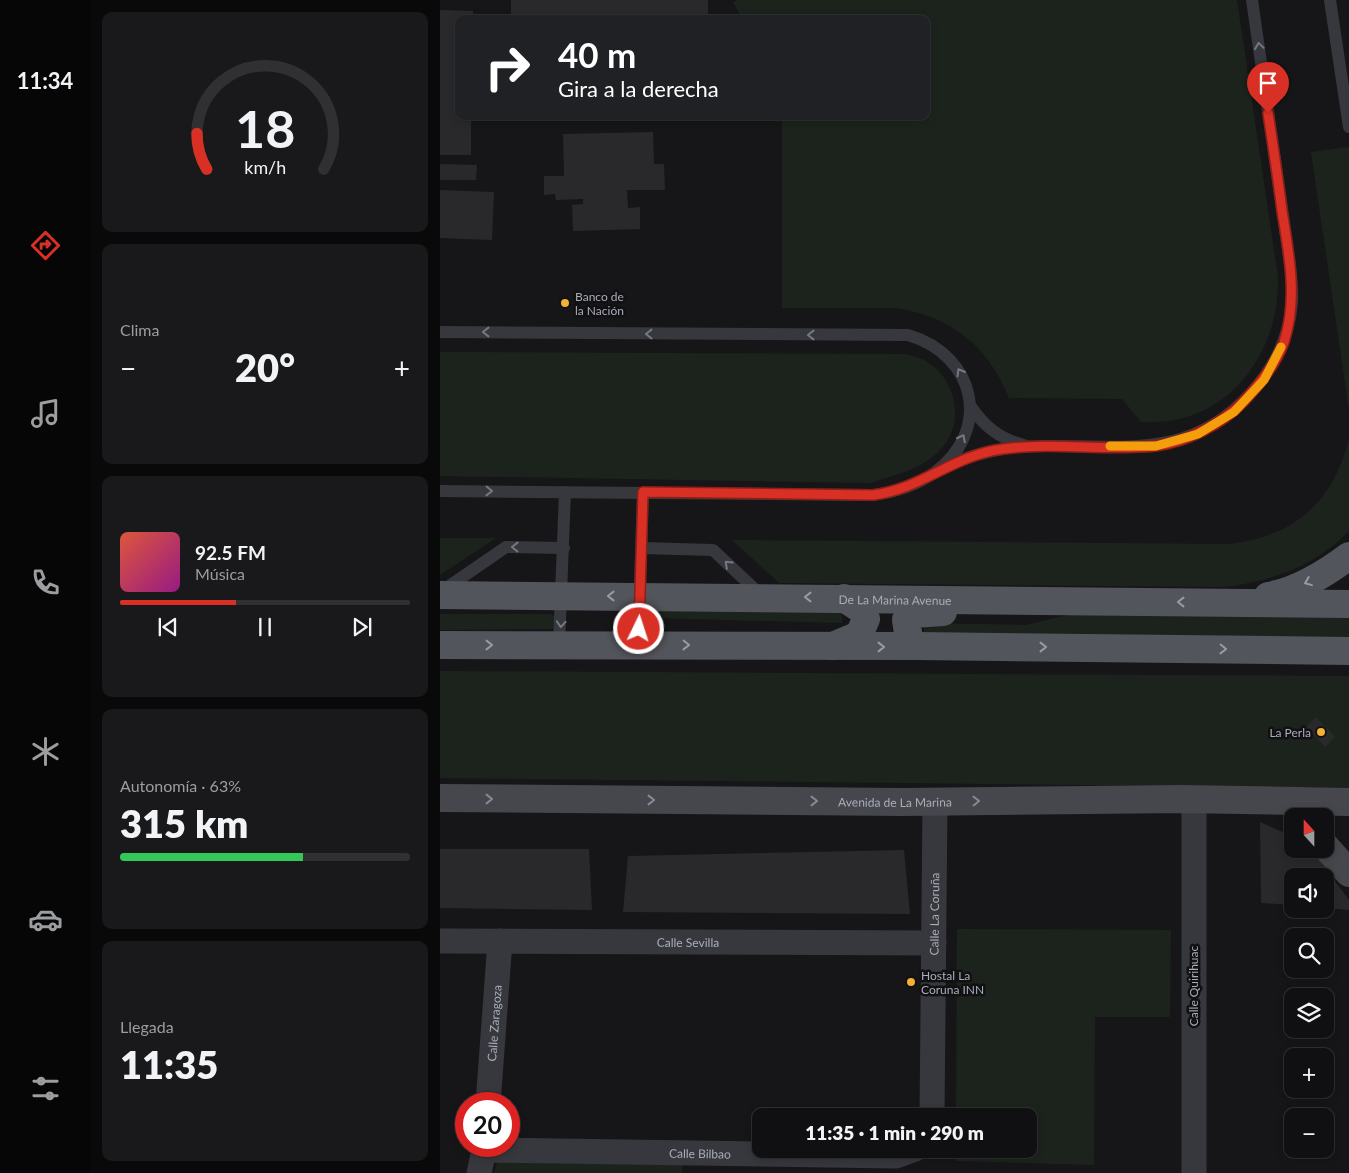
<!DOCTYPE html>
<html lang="es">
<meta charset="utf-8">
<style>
body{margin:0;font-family:Lato,sans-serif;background:#19191b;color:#f1f3f6;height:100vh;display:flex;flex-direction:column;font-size:19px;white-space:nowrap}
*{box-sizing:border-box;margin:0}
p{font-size:16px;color:#9c9d9f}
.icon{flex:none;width:28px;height:28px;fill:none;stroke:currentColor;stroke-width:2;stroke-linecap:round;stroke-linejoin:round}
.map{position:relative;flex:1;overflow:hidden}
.drawer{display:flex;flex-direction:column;gap:12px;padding:12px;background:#09090a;width:350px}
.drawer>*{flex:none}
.guide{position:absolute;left:15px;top:15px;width:475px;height:105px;border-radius:10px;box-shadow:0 2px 8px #0003,0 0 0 1px #303032;background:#202124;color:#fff;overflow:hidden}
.needle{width:32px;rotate:339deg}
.buttons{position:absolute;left:844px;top:808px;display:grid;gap:10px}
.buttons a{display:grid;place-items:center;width:50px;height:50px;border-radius:10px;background:#101012;box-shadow:0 2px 8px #0003,0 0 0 1px #303032;font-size:25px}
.speed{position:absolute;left:15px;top:1092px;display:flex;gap:10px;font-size:25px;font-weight:700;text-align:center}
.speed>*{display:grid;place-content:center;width:65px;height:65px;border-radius:50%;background:#101012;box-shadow:0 2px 8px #0003,0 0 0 1px #303032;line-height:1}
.speed .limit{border:8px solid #d22;background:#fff;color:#111}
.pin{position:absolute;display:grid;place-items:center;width:42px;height:42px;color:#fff;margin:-51px -21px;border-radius:50% 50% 50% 0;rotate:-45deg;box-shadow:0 0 5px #0007}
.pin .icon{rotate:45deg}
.me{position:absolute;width:55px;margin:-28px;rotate:4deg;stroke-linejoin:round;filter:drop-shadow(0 0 4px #0008)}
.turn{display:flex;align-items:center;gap:18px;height:105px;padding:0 20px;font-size:22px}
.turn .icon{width:65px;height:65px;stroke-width:2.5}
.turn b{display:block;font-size:35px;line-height:42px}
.big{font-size:38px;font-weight:800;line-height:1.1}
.drawer .widget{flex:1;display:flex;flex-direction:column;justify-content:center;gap:8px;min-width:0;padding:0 18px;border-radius:10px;background:#19191b}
.drawer .dial{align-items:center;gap:0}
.dial svg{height:130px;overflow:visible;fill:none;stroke:#303032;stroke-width:7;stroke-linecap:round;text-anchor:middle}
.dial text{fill:#f1f3f6;stroke:none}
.song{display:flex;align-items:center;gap:15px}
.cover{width:60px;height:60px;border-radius:8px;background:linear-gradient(135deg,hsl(10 70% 55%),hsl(310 70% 35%))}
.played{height:5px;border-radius:2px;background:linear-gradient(90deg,#d93025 40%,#303032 40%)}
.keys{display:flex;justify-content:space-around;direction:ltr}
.heat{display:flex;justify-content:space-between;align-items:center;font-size:28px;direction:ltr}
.charge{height:8px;border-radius:4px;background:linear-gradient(90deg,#34c759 63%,#303032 0)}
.trip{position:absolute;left:312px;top:1108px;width:285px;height:50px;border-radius:10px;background:#101012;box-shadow:0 2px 8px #0003,0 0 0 1px #303032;font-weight:800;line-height:50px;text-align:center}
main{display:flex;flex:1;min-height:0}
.menu{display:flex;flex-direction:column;width:90px;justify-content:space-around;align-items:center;background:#060607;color:#9c9d9f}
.menu .icon{width:35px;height:35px}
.menu .current{color:#d93025}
.menu b{font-size:22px;color:#f1f3f6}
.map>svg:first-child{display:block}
.green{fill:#1c231d}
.building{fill:#29292c}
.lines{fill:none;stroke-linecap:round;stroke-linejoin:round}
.service{stroke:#37383d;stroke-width:12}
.minor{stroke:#37383d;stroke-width:25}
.secondary{stroke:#45474d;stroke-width:28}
.primary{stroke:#53555c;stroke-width:28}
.oneway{stroke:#757881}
.oneway2{stroke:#979ba6}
.oneway3{stroke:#858993}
.route-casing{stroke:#8d1f18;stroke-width:12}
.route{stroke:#d93025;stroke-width:9}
.slow{stroke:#f59e0b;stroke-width:9}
.poi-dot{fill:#f2b134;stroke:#111113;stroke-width:2}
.labels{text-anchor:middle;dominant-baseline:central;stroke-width:5;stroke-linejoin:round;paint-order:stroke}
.poi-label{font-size:12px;fill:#a8adb8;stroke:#111113;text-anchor:start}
.street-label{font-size:12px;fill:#a8adb8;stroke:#111113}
</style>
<main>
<nav class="menu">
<b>11:34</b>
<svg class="icon current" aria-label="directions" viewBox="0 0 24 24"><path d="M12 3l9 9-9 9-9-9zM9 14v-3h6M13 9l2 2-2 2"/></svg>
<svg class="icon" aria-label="music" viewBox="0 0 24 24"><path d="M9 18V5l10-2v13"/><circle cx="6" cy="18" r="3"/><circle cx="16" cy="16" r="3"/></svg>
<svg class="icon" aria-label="phone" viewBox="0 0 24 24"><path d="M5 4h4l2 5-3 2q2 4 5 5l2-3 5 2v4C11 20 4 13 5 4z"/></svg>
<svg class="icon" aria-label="climate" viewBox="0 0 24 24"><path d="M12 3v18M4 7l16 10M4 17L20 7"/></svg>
<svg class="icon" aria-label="car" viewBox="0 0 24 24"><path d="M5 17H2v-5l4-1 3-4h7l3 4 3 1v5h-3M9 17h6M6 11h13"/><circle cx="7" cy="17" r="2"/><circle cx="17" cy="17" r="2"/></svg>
<svg class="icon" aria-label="filters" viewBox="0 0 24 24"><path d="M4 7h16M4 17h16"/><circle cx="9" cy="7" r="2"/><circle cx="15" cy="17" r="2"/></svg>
</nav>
<section class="drawer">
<div class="widget dial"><svg viewBox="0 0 100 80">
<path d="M14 69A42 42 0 1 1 86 69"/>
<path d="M14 69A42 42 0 0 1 8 47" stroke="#d93025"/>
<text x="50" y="56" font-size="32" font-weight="700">18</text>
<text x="50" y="72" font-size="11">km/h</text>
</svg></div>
<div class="widget"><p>Clima</p>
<div class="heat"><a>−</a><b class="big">20°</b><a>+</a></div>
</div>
<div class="widget">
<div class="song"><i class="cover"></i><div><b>92.5 FM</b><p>Música</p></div></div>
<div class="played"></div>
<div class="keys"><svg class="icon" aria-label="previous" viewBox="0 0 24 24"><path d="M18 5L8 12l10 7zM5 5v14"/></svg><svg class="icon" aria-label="pause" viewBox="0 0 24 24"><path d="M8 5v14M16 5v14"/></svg><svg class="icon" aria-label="next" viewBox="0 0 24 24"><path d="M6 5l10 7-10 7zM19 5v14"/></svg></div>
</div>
<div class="widget"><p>Autonomía · 63%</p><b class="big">315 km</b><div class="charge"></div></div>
<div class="widget"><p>Llegada</p><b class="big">11:35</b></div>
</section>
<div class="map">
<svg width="909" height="1173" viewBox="0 0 909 1173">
<rect width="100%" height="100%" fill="#161618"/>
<g class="green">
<path d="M 298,0 L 797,0 L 838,277 C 840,356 785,428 701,422 L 682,399 L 569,398 C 547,345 513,318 457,308 L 342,308 L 342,116 L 486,116 L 486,19 L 302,19 L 293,2 Z"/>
<polygon points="909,147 909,410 871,152"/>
<path d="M 0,352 L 464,354 C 473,356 482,358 489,363 C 519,383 525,429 497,453 C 479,470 454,475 431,483 L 0,476 Z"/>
<path d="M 909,439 L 909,531 C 875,566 833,581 785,587 L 339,583 L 292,540 L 790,544 C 855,536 893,502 909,439 Z"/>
<polygon points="0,538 56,538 0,575"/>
<polygon points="216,605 402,608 402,623 216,618"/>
<polygon points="0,614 111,614 116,617 113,629 0,630"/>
<polygon points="631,614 909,615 909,641 484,636 484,623 586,625"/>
<polygon points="0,671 909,676 909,788 0,778"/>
<polygon points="517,929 731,930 730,1017 655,1017 654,1165 516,1161 516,1149 589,1149 589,1116 516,1116"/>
<polygon points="58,1160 242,1165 242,1173 54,1173"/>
</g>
<g class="building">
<polygon points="71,0 268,0 268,15 249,15 249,19 71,19"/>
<polygon points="0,10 33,11 33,19 19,19 19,116 31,116 31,155 0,155"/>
<polygon points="213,132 214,164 224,164 225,190 187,190 188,208 200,207 200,229 133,231 132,205 143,204 143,199 116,200 115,194 104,195 104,176 124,176 123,134"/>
<polygon points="0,164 37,165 36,180 0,180"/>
<polygon points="0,190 54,192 52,240 0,238"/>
<polygon points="876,717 895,737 885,747 866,727"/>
<polygon points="820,822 852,836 852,849 871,849 909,900 909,910 885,908 885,876 852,876 852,905 821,903"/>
<polygon points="0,849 149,849 152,910 0,908"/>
<polygon points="464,850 470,914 183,912 188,856"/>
</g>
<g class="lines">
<g class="service">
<polyline points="890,0 909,127"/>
<path d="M 0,332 L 468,335 C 536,355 553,430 494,473 C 475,486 455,492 433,495 L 0,491"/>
<path d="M 531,407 C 545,427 560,439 584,445"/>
<path d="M 502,468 C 522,459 541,452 563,449 C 655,436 738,473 810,394 C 833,370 850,336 852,302 C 853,290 851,277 850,264 L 812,0"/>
<polyline points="202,548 273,550 321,595"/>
<polyline points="2,591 66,547 124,548"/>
<polyline points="119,645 125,492"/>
<polyline points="198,645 203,493"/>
</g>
<g class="minor">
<polyline points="754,800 754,1173"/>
<path id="s1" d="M 0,941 L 494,943"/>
<path id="s2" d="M 48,1104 L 60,941"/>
<path id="s3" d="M 492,1116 L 495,802"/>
<path id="s4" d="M 44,1150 L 456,1156 L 475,1149"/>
<polyline points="39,1173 45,1146"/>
</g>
<g class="secondary">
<path id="s5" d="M 0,798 L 462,802 L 742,799 L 909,802"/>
<polyline points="885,846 909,873"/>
</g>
<g class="primary">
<path id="s6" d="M 0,595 L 909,604"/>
<path d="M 828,596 C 858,591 885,574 909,556"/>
<polyline points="0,645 477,646 909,651"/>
<polyline points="393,646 419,635 426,619 422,610 404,598"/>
<polyline points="477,646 469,639 466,620 473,614 503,612"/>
</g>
</g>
<defs><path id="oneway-chevron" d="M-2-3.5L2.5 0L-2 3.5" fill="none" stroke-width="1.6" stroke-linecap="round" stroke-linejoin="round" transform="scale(1.25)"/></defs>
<g class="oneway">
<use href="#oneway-chevron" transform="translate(819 46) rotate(-98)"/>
<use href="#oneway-chevron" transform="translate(46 332) rotate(-180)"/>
<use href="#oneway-chevron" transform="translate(209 334) rotate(-180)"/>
<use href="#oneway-chevron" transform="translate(371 335) rotate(180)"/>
<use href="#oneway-chevron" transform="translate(520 372) rotate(-120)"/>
<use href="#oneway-chevron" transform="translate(522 438) rotate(-63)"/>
<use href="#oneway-chevron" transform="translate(49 491) rotate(1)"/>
<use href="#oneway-chevron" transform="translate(75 547) rotate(-179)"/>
<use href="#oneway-chevron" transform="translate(288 564) rotate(-137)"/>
<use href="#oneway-chevron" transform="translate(121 624) rotate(94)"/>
</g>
<g class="oneway2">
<use href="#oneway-chevron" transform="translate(868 582) rotate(158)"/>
<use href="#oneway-chevron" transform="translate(171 596) rotate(-180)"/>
<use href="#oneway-chevron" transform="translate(368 597) rotate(-180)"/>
<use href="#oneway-chevron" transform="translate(741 602) rotate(-180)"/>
<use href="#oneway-chevron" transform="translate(49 645)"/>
<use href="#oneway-chevron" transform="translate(246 645) rotate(1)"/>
<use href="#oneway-chevron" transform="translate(441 647)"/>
<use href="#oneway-chevron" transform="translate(603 647)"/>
<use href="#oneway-chevron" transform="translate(783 649) rotate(1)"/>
</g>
<g class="oneway3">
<use href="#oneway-chevron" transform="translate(49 799)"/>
<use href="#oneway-chevron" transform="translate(211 800)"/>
<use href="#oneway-chevron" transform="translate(374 801)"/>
<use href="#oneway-chevron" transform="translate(536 801) rotate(-1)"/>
</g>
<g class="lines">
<defs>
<path id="route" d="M 199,629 L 203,492 L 433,495 C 482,489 513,455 563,449 C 613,442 665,451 715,446 C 747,442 782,424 804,401 C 820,384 836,364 844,342 C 858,299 849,254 842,211 C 838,178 833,146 828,113"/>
</defs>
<use href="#route" class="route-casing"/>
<use href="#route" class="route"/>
<polyline class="slow" points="670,446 716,446 758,434 794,412 824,380 841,347"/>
</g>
<g class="poi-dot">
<circle cx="125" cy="303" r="5"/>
<circle cx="881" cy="732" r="5"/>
<circle cx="471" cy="982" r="5"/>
</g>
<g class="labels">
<g class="poi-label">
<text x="135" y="296">Banco de<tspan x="135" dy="14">la Nación</tspan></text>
<text x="871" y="732" text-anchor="end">La Perla</text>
<text x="481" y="975">Hostal La<tspan x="481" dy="14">Coruna INN</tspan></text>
</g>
<g class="street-label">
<text stroke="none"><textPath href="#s6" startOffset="455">De La Marina Avenue</textPath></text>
<text stroke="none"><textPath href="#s5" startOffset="455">Avenida de La Marina</textPath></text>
<text stroke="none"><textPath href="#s3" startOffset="202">Calle La Coruña</textPath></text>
<text stroke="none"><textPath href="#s1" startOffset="248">Calle Sevilla</textPath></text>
<text transform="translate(753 986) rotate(-90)">Calle Quirihuac</text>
<text stroke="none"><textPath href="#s2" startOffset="81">Calle Zaragoza</textPath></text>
<text stroke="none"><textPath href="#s4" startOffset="216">Calle Bilbao</textPath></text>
</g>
</g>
</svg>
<div class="buttons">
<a><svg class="needle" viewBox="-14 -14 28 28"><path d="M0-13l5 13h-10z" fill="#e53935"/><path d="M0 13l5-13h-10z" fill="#9c9d9f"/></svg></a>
<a><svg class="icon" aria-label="sound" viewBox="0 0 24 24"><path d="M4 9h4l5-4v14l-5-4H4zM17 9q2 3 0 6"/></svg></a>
<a><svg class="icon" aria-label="search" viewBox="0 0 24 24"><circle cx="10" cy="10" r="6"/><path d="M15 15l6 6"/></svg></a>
<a><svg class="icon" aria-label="layers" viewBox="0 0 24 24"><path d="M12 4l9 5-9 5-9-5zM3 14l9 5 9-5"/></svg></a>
<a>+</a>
<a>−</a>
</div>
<div class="speed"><div class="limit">20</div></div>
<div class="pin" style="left:828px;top:113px;background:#d93025"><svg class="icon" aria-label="arrive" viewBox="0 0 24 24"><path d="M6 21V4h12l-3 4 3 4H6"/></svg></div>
<svg class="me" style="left:199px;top:629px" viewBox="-20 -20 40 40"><circle r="17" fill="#d93025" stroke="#fff" stroke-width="3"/><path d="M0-11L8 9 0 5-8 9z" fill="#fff"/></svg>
<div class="trip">11:35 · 1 min · 290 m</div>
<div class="guide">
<div class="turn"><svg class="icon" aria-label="right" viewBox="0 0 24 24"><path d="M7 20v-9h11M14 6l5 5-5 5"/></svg><div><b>40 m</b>Gira a la derecha</div></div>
</div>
</div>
</main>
